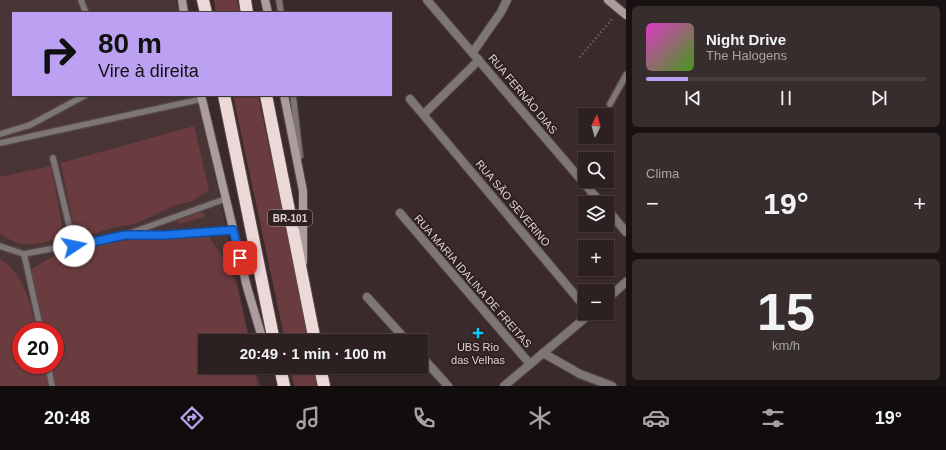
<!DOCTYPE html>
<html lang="pt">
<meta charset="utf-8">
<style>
body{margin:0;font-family:Helvetica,sans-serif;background:#382d2d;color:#f1f3f6;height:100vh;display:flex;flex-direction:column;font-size:15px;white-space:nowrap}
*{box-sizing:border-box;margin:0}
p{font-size:13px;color:#a6a3a5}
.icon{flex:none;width:22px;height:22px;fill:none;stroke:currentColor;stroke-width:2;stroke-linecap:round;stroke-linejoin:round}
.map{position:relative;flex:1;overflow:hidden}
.drawer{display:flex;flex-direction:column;gap:6px;padding:6px;background:#181212;width:320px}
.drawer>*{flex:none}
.banner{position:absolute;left:12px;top:12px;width:380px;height:84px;border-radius:0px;box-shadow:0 1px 3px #0004,0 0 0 1px #483e3e;background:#bca0f2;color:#111;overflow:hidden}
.needle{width:26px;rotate:5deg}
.buttons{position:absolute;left:578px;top:108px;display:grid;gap:8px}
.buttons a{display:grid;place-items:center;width:36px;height:36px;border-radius:0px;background:#2c2020;box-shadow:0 1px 3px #0004,0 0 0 1px #483e3e;font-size:20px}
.speed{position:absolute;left:12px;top:322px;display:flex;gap:8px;font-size:20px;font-weight:700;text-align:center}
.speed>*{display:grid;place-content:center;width:52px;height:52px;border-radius:50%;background:#2c2020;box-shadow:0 1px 3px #0004,0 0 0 1px #483e3e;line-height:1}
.speed .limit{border:6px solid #d22;background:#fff;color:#111}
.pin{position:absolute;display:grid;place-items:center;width:34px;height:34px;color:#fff;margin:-17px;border-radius:8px;box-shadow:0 2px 6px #0006}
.me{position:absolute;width:44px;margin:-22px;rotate:79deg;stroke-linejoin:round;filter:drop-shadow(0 0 3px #0008)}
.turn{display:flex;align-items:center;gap:14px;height:84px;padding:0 20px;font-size:18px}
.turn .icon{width:52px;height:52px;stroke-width:2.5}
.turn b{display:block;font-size:28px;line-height:34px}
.big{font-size:30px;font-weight:700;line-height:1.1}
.drawer .widget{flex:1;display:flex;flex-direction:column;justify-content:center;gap:6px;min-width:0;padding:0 14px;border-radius:6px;background:#382d2d}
.drawer .dial{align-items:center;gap:0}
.dial b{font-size:52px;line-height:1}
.song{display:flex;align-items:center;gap:12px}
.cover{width:48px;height:48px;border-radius:6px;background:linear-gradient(135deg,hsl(310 70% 55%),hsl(100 70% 35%))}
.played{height:4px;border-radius:2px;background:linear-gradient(90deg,#bca0f2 15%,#483e3e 15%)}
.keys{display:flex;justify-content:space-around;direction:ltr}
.heat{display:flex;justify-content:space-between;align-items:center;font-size:22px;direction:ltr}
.trip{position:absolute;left:198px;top:334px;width:230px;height:40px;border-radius:0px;background:#2c2020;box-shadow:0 1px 3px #0004,0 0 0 1px #483e3e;font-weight:700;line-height:40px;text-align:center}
.menu{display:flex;height:64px;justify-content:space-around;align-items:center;background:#120d0d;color:#a6a3a5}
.menu .icon{width:28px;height:28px}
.menu .selected{color:#bca0f2}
.menu b{font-size:18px;color:#f1f3f6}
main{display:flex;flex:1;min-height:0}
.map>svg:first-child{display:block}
.built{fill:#4a3536;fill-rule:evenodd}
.green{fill:#6b3c3f}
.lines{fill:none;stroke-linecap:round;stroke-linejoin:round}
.lane-casing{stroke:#584949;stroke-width:8}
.street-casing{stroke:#584949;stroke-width:10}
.secondary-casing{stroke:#584949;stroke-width:10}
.highway-casing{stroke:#584949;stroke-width:14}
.path{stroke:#807273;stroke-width:2.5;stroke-dasharray:1 3;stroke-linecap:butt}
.lane{stroke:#7e7676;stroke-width:5.5}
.street{stroke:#7e7676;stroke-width:8}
.secondary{stroke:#ab9d9d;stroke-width:8}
.highway{stroke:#edd8d8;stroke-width:12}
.route-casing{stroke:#114b97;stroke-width:10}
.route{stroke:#1a73e8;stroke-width:7}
.poi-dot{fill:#09cafa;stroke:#302121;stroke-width:1.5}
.labels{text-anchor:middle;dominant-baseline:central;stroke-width:4;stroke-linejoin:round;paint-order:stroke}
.shield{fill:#302121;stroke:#aa9e9e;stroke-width:1}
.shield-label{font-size:10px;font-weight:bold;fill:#dfd4d4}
.street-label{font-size:11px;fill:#dfd4d4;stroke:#302121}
.poi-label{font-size:11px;fill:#dfd4d4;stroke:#302121}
</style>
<main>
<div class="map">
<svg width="626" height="386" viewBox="0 0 626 386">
<rect width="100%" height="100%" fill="#3a2a2b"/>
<path class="built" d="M 0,0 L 176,0 L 179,13 L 13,13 L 13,95 L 198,95 L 250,341 L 205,341 L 205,367 L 256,367 L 261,386 L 0,386 ZM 21,331 L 55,331 L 55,365 L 21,365 Z"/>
<g class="green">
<polygon points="214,0 237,0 240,13 216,13"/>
<polygon points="233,95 258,95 310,341 285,341"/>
<polygon points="194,126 209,190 192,201 173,206 135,224 116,227 82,237 75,233 61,163"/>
<path d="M 51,166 L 64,237 C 39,244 22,251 0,233 L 0,177 Z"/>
<polygon points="202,212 205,215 204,217 179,224 177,222 179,219"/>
<polygon points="207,234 224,259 237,286 249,341 205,341 205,367 254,367 258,386 53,386 49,365 55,365 55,331 41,331 28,271 66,249 129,240"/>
<path d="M 0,259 C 25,275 30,304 37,331 L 21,331 L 21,365 L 47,365 L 52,386 L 0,386 Z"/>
<polygon points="290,367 316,367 319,386 294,386"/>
</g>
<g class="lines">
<defs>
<g id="lane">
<polyline points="81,0 86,13"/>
<polyline points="279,0 281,13"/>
<polyline points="293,95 300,156"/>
<polyline points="610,104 626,75"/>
<polyline points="0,134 30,125 86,95"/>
<polyline points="0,143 202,99"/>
<polyline points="53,158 74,246"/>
<polyline points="129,235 165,235 233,230"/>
<polyline points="0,246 24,254"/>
<polyline points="41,331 24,254 125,235 225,199"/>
<polyline points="48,365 52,386"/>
</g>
<g id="street">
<polyline points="427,0 601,203"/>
<polyline points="473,52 501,12 507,0"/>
<polyline points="410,99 585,307"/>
<polyline points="424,114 479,60"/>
<polyline points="607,209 626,232"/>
<polyline points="400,213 530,364"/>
<polyline points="367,297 407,341"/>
<polyline points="607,299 626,282"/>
<polyline points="543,353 580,374 612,386"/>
<polyline points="421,356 448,386"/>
<polyline points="504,386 591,313"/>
</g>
<g id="secondary">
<polyline points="182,0 184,13"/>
<polyline points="265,0 268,13"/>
<polyline points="608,0 626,15"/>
<polyline points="201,95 247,287 263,341"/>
<polyline points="284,95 303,191 303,262"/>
</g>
<g id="highway">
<polyline points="203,0 206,13"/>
<polyline points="245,0 247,13"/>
<polyline points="224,95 274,341"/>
<polyline points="266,95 315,341"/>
<polyline points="280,367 284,386"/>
<polyline points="320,367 324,386"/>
</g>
</defs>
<use href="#lane" class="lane-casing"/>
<use href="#street" class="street-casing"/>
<use href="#secondary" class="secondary-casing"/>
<use href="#highway" class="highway-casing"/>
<polyline class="path" points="580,57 613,18"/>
<use href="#lane" class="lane"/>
<use href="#street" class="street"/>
<use href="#secondary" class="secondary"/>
<use href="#highway" class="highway"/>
</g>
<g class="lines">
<defs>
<polyline id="route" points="74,246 125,235 165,235 233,230 240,258"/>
</defs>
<use href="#route" class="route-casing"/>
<use href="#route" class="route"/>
</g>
<path class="poi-dot" d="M476 327h4v4h4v4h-4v4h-4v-4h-4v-4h4z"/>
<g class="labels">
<rect class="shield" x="268" y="210" width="44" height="16" rx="3"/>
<g class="shield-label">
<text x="290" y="218">BR-101</text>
</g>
<g class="street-label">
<text transform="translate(523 94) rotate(50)">RUA FERNÃO DIAS</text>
<text transform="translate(513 203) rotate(50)">RUA SÃO SEVERINO</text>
<text transform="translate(473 281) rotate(49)">RUA MARIA IDALINA DE FREITAS</text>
</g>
<g class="poi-label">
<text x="478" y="347">UBS Rio<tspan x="478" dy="13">das Velhas</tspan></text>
</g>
</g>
</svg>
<div class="buttons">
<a><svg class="needle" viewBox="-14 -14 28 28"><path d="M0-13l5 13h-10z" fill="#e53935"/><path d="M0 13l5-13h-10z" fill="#a6a3a5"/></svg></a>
<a><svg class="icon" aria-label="search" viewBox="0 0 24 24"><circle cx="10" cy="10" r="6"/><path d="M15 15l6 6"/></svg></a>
<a><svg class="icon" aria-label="layers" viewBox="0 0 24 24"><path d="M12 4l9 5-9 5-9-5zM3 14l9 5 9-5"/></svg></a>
<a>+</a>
<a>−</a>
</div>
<div class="speed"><div class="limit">20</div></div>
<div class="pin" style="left:240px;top:258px;background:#d93025"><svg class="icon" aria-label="arrive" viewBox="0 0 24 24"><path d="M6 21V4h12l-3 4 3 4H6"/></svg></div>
<svg class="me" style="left:74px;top:246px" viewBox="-20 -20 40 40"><circle r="19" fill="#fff"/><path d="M0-13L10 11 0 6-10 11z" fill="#1a73e8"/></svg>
<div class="trip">20:49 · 1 min · 100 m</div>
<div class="banner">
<div class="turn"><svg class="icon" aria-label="right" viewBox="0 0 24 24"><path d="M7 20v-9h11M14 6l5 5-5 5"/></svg><div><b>80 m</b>Vire à direita</div></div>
</div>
</div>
<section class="drawer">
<div class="widget">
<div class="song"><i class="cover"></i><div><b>Night Drive</b><p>The Halogens</p></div></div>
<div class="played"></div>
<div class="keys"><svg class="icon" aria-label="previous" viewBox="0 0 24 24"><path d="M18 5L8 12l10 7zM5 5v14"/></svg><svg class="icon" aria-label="pause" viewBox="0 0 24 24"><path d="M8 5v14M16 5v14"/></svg><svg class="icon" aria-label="next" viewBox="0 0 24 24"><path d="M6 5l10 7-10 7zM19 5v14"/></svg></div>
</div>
<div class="widget"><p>Clima</p>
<div class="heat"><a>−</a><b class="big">19°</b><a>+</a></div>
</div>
<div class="widget dial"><b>15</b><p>km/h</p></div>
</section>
</main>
<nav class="menu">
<b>20:48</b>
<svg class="icon selected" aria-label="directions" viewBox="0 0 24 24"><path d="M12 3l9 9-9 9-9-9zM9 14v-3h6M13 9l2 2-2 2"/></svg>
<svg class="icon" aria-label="music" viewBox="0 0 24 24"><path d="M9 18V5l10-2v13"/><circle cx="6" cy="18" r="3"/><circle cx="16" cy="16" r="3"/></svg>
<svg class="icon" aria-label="phone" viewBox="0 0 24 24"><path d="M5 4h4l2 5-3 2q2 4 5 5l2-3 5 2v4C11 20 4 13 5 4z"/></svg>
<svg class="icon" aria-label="climate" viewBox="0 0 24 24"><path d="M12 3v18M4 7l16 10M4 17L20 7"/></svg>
<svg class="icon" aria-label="car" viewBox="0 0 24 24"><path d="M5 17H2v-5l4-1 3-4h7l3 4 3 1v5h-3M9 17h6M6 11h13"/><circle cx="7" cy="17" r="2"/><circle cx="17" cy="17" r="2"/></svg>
<svg class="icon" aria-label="filters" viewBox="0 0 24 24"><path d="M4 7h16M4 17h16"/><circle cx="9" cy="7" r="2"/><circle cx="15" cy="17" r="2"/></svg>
<b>19°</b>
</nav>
